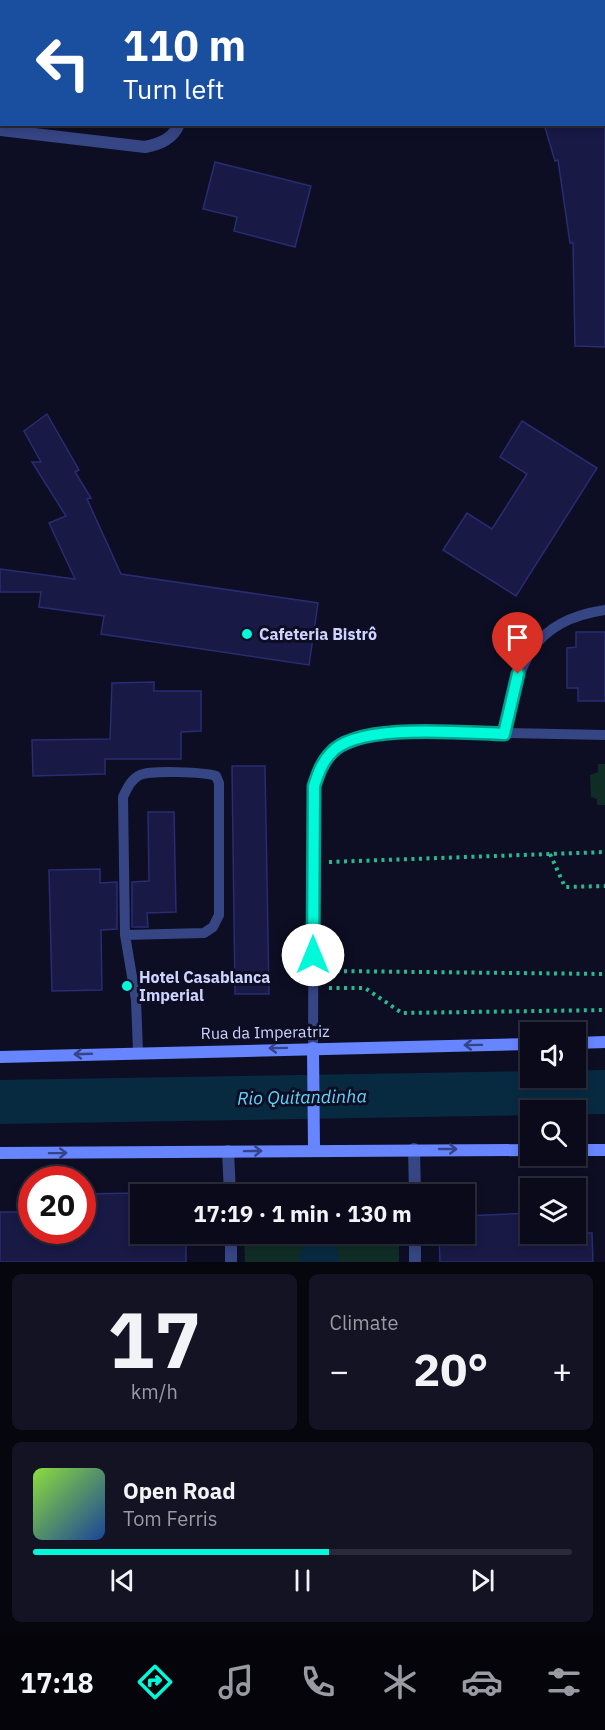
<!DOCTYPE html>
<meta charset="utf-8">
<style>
body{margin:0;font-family:"IBM Plex Sans",sans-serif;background:#131323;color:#f1f3f6;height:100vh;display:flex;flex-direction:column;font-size:22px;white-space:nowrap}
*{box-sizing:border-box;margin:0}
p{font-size:20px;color:#999aa2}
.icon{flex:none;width:33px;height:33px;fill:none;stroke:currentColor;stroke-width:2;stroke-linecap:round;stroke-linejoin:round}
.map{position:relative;height:1262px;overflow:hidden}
.side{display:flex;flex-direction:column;gap:12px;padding:12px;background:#06060e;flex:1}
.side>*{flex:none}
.hud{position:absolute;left:0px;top:0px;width:606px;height:126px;box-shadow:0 3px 9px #0003,0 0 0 2px #2a2b39;background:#1a4fa0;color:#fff;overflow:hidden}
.fabs{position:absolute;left:520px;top:1022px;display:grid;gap:12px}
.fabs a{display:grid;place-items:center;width:66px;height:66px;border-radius:0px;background:#0a0a1a;box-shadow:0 3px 9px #0003,0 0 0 2px #2a2b39;font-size:30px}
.speed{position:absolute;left:18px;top:1166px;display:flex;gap:12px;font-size:30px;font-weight:700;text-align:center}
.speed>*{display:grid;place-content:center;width:78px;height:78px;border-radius:50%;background:#0a0a1a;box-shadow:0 3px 9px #0003,0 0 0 2px #2a2b39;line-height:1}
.speed .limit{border:9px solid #d22;background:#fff;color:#111}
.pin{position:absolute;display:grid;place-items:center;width:51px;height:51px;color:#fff;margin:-62px -26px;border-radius:50% 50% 50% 0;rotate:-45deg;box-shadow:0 0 6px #0007}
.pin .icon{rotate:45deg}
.me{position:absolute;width:66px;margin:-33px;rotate:0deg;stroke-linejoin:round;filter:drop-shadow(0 0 4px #0008)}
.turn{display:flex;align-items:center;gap:21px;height:126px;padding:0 24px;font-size:27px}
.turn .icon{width:78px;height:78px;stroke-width:2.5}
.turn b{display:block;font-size:42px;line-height:51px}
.big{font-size:45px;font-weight:800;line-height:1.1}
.side .widget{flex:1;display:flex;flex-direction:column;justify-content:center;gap:9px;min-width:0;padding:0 21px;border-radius:9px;background:#131323}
.side .dial{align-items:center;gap:0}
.dial b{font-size:78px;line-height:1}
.song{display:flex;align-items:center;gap:18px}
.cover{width:72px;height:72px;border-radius:9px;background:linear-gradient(135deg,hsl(90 70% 55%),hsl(220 70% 35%))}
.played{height:6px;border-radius:3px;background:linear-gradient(90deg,#00fad9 55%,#2a2b39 55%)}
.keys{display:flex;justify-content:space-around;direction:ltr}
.heat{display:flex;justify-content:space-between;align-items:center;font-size:33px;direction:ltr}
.side .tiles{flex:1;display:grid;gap:12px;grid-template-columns:1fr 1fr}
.widget:last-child{grid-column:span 2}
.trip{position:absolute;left:130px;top:1184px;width:345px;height:60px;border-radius:0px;background:#0a0a1a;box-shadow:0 3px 9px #0003,0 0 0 2px #2a2b39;font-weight:800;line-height:60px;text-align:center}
.menu{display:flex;height:96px;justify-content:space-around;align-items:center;background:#04040a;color:#999aa2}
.menu .icon{width:42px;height:42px}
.menu .selected{color:#00fad9}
.menu b{font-size:27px;color:#f1f3f6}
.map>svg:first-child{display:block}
.green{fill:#102d25}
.water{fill:#072a41}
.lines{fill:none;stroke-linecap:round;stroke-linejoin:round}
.river{stroke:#072a41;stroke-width:44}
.building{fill:#181945;stroke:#292c72;stroke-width:1.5}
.path{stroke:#29b98f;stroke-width:4;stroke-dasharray:3 4.5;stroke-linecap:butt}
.lane{stroke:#364584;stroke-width:10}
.street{stroke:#364584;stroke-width:12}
.secondary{stroke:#6685ff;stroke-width:12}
.oneway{stroke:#354486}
.route-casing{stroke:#00a28d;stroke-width:15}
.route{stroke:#00fad9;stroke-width:10}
.poi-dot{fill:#00fad9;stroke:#0d0e23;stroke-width:2}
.labels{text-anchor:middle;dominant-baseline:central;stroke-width:6;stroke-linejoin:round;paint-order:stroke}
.poi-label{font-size:16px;font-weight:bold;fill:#cfd4ff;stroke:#0d0e23;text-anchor:start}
.street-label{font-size:16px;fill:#cfd4ff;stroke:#0d0e23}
.water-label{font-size:18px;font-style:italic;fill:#5dd9ff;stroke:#0d0e23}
</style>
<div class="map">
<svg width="605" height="1262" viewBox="0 0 605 1262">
<rect width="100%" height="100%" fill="#0d0e23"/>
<g class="green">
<polygon points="598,764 605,764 605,805 597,805 597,799 591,797 590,775 598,772"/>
<polygon points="399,1182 399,1194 244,1194 244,1185"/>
<polygon points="244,1233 399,1233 399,1262 245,1262"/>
</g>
<path class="water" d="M 315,1238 C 330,1238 340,1246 339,1262 L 298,1262 L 303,1245 Z"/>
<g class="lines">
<polyline class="river" points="0,1102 605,1092"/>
</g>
<g class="building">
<polygon points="544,124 605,124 605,347 575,346 573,243 570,243 558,160 555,161"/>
<polygon points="215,162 311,186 295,247 234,231 237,217 203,209"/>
<polygon points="47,414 79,470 75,472 91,498 87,499 121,574 318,603 309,665 101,634 104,616 39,607 41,592 0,592 0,569 75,579 49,523 66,516 32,462 41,462 24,431"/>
<polygon points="522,421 597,468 516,596 443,550 467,513 492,529 527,474 500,457"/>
<polygon points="576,632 605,632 605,701 578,701 578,688 567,688 567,648 576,647"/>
<polygon points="154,682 154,691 201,691 201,731 181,732 181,759 105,759 105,774 33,776 32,740 110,739 112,683"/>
<polygon points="232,766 265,766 269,994 235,994"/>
<polygon points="148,812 174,812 176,912 147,913 148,927 132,927 132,882 149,881"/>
<polygon points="100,869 100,883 117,882 117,929 101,930 102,990 52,991 49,870"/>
<polygon points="141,1193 141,1233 186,1233 186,1262 0,1262 0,1212 26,1212 26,1230 82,1230 82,1194"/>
<polygon points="531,1213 531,1233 592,1233 593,1262 440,1262 439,1233 465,1233 465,1216"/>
</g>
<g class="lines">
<g class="path">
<polyline points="550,854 565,887 605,886"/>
<polyline points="329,862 605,852"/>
<polyline points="329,971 605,974"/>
<polyline points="329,988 365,988 402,1013 605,1010"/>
</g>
<g class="lane">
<path d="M 504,734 C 520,666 527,622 605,610"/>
<path d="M 125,935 L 204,933 L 213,927 L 219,915 L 219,783 L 216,776 C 205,772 151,770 140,775 C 131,779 127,789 123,797 L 125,935 L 136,1000 L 138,1051"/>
<polyline points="313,1048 314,786 319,769 332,751 374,734 411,731 605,735"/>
</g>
<g class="street">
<polyline points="150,0 151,2"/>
<path d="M 0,130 L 145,147 C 160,144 173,139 179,124"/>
<polyline points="414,1149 415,1194"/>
<polyline points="228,1151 230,1194"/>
<polyline points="231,1233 231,1262"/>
<polyline points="415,1233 415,1262"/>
</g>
<g class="secondary">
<polyline points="576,1043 605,1042"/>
<polyline points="313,1048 314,1149"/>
<polyline points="0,1057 531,1044"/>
<polyline points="576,1150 605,1150"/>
<polyline points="0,1153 531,1150"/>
</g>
</g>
<defs><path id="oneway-shaft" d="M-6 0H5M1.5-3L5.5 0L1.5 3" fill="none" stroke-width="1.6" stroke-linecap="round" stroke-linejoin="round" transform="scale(1.5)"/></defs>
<g class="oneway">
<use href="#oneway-shaft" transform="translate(473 1045) rotate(179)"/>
<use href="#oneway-shaft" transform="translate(278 1048) rotate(179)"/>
<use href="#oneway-shaft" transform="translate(83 1054) rotate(178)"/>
<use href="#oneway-shaft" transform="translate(448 1149)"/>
<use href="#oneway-shaft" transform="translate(253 1151) rotate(-1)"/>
<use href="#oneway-shaft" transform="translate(58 1153) rotate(-1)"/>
</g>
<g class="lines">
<defs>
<path id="route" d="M 313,955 L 314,786 C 318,774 322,762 331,753 C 357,722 465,733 504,734 L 518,674"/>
</defs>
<use href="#route" class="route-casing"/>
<use href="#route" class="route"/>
</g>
<g class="poi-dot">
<circle cx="247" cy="634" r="6"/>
<circle cx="127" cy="986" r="6"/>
</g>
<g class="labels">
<g class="poi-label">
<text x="259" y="634">Cafeteria Bistrô</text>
<text x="139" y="977">Hotel Casablanca<tspan x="139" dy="18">Imperial</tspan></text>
</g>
<g class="street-label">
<text transform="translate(265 1032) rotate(-1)">Rua da Imperatriz</text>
</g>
<g class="water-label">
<text transform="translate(302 1097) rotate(-1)">Rio Quitandinha</text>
</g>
</g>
</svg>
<div class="fabs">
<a><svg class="icon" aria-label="sound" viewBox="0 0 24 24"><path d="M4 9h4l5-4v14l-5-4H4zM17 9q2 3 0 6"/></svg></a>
<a><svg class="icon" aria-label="search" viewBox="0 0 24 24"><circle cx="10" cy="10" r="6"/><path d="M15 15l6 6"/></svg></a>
<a><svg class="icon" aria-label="layers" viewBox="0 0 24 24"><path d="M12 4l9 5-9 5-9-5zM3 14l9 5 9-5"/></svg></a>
</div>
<div class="speed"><div class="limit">20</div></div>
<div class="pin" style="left:518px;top:674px;background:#d93025"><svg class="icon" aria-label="arrive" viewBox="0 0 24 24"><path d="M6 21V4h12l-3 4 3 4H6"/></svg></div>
<svg class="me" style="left:313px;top:955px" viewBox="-20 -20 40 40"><circle r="19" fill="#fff"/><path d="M0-13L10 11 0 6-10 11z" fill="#00fad9"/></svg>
<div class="trip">17:19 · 1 min · 130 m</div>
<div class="hud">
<div class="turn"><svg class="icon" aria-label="left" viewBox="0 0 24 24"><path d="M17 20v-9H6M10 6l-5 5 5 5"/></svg><div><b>110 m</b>Turn left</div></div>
</div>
</div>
<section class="side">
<div class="tiles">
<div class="widget dial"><b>17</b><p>km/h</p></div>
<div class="widget"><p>Climate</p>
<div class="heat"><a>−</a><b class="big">20°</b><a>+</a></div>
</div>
<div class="widget">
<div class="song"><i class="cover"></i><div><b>Open Road</b><p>Tom Ferris</p></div></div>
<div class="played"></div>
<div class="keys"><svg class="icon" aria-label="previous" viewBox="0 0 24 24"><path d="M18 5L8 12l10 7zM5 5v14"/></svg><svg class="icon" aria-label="pause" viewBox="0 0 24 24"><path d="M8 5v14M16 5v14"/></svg><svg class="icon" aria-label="next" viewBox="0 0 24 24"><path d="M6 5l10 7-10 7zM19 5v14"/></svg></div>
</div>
</div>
</section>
<nav class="menu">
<b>17:18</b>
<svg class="icon selected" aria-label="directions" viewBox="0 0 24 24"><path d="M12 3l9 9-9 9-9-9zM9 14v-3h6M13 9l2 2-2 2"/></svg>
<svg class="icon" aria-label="music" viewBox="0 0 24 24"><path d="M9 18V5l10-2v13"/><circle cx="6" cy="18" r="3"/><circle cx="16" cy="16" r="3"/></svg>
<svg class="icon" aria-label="phone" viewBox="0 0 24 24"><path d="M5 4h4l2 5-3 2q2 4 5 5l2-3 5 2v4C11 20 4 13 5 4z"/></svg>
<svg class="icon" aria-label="climate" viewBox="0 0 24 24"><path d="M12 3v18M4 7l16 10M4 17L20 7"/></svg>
<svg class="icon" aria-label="car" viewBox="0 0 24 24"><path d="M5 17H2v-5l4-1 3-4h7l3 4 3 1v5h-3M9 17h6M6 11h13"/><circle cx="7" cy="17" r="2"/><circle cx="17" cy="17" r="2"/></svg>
<svg class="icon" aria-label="filters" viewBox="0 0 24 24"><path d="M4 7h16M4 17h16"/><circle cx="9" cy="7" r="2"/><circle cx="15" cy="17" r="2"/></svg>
</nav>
